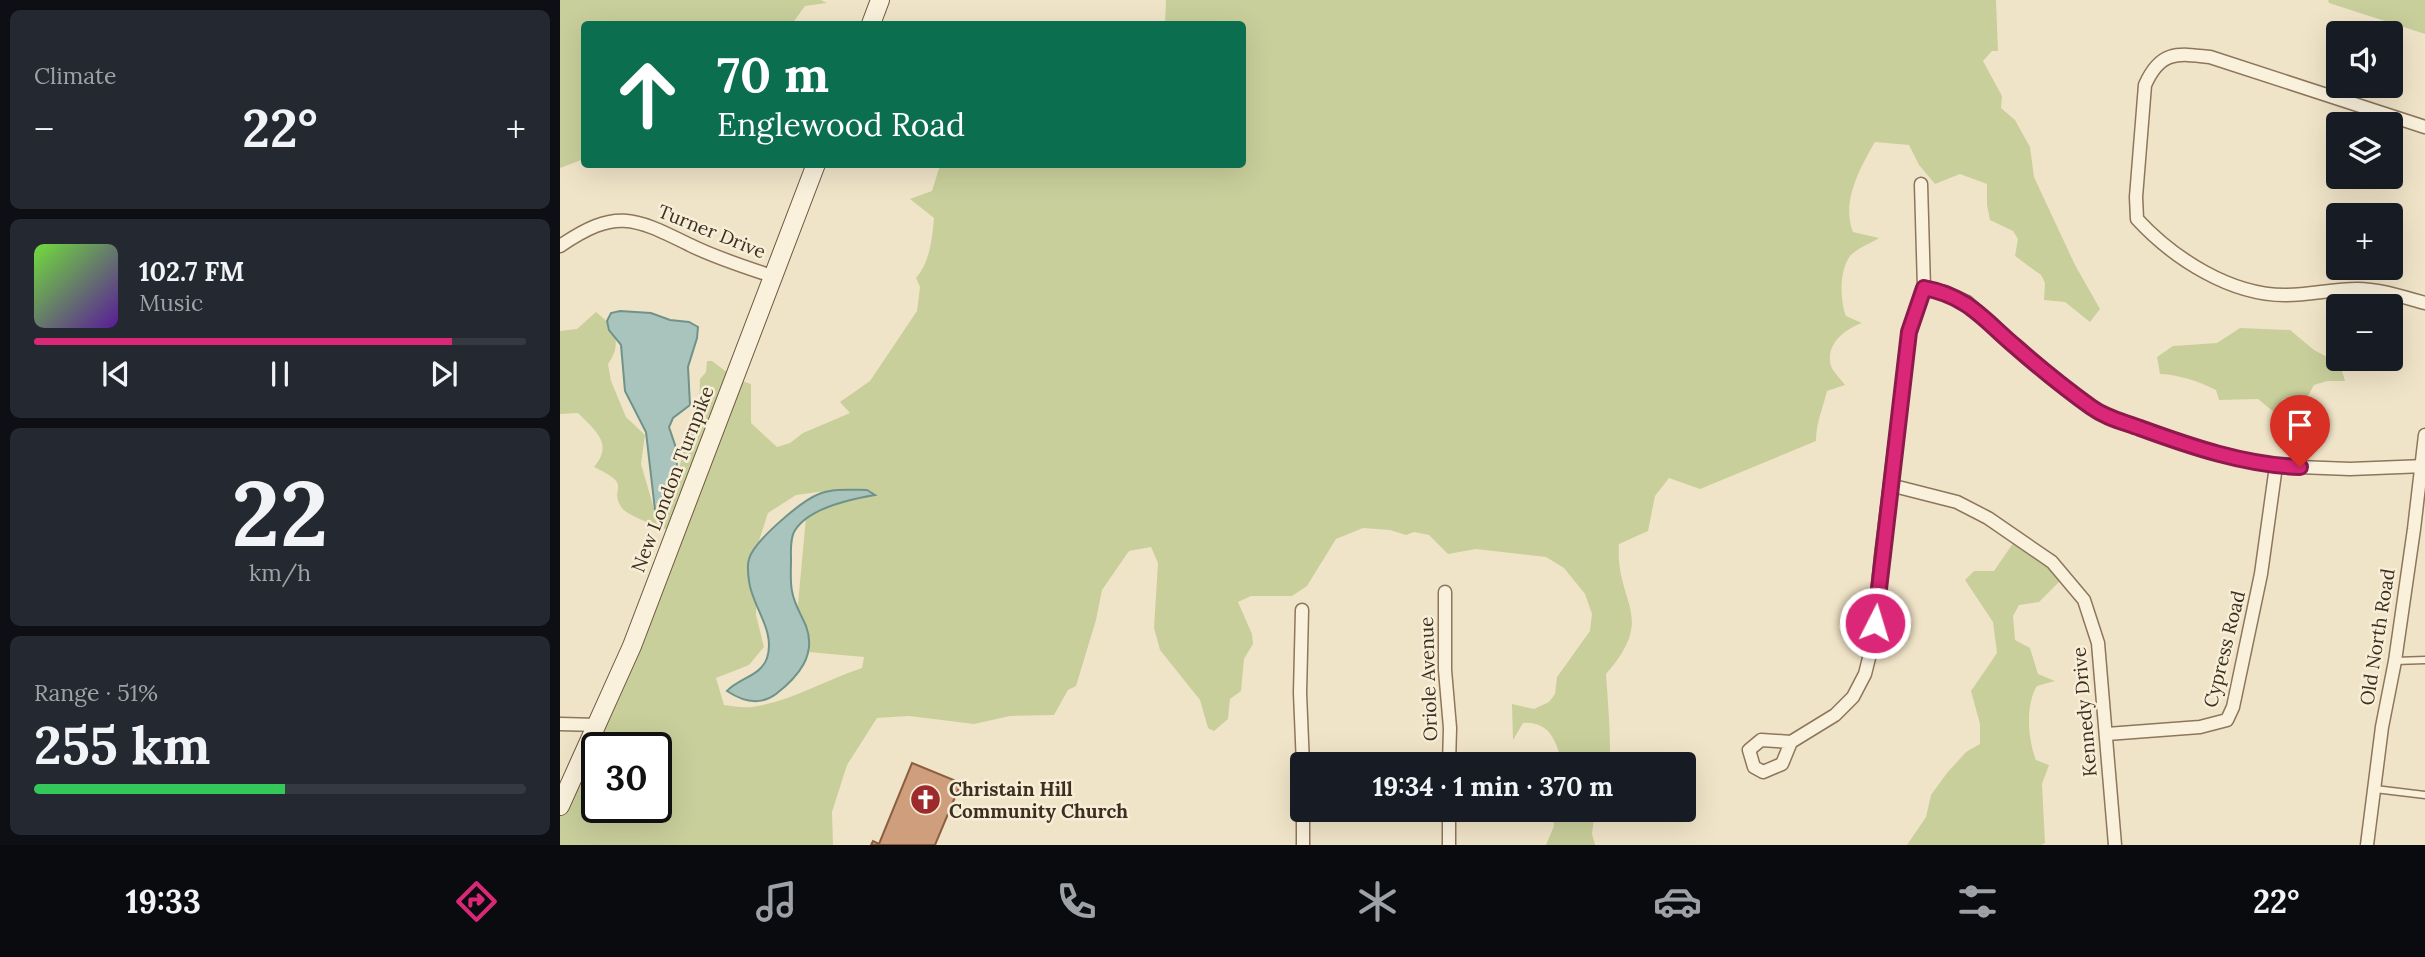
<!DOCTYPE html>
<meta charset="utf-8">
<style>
body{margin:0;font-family:Lora,serif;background:#242831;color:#f1f3f6;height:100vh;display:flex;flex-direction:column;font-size:26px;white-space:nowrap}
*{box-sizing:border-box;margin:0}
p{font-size:23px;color:#9ea1a6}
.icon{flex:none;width:38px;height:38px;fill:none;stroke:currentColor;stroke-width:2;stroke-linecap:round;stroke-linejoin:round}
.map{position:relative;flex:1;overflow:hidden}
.details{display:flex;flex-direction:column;gap:10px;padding:10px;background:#0d0f14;width:560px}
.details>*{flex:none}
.guide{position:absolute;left:21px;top:21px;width:665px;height:147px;border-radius:7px;box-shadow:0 7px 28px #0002;background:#0b6e4f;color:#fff;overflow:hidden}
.controls{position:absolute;left:1766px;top:21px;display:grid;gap:14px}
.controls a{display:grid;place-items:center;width:77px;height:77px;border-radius:7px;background:#171b24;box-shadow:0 7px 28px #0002;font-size:35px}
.speed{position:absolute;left:21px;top:732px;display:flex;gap:14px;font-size:35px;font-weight:700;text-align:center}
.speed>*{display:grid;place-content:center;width:91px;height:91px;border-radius:50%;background:#171b24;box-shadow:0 7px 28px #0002;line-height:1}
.speed .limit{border:4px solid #111;border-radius:10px;background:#fff;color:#111}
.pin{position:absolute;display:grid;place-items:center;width:60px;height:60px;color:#fff;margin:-72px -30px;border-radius:50% 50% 50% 0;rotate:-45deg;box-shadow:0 0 7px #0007}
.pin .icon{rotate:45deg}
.me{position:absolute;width:77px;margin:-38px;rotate:5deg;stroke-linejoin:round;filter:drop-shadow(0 0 5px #0008)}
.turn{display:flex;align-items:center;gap:24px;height:147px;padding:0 21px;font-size:32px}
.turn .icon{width:91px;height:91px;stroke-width:2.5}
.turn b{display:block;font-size:49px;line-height:60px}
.big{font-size:52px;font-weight:700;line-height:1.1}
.details .widget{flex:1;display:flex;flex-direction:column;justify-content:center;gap:10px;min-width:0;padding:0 24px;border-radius:10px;background:#242831}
.details .dial{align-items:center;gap:0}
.dial b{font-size:91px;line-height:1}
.song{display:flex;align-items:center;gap:21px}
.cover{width:84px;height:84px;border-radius:10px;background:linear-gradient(135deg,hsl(100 70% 55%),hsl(270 70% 35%))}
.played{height:7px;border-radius:4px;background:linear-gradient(90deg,#db2777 85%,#363941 85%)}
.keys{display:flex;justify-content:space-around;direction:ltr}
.heat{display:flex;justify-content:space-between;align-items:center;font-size:38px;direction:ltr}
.charge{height:10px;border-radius:5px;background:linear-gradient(90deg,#34c759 51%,#363941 0)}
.trip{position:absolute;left:730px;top:752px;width:406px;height:70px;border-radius:7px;background:#171b24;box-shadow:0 7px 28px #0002;font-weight:700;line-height:70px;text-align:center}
.tab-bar{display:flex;height:112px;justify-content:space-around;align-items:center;background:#090b0e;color:#9ea1a6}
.tab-bar .icon{width:49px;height:49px}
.tab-bar .active{color:#db2777}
.tab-bar b{font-size:32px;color:#f1f3f6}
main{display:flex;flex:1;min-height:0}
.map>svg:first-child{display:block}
.green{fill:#c9cf9b;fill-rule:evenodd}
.water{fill:#a9c4bc;stroke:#6f938a;stroke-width:2}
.building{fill:#cf9f7d;stroke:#8d5f41;stroke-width:2}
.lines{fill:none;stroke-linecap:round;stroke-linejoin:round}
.service-casing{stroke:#8d765c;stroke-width:9}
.minor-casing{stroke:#8d765c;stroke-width:15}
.secondary-casing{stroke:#6f573f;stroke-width:20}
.service{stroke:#faf1dc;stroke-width:6}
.minor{stroke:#faf1dc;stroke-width:12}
.secondary{stroke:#faf1dc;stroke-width:18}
.route-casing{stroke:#8e194d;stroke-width:18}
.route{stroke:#db2777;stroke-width:12}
.labels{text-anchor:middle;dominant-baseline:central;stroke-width:5;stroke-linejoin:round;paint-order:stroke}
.street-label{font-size:19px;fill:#3d2e20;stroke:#f7eed8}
.poi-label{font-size:19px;font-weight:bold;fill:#3d2e20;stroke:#f7eed8;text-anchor:start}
</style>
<main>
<section class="details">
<div class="widget"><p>Climate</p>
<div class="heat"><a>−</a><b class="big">22°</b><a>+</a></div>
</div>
<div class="widget">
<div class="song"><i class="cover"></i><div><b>102.7 FM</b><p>Music</p></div></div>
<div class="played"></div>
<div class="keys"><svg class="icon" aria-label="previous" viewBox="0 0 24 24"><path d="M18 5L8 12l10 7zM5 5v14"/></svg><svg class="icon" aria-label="pause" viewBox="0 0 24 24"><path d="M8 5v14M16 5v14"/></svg><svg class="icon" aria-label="next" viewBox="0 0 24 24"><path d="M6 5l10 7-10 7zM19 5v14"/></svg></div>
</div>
<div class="widget dial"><b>22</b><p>km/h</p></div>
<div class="widget"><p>Range · 51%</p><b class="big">255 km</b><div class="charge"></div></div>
</section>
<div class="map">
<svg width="1865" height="845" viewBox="0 0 1865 845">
<rect width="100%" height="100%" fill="#f0e4c8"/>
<g class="green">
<polygon points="0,0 261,0 267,3 245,6 232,24 24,24 24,159 0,168"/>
<path d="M 606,0 L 1436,0 L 1438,51 L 1432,51 L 1423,61 L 1442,96 L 1441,108 L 1455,120 L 1470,147 L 1474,177 L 1515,265 L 1540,309 L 1530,322 L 1505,302 L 1484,300 L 1485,283 L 1481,275 L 1455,256 L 1458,239 L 1453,231 L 1430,220 L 1427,205 L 1427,184 L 1400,174 L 1375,184 L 1359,165 L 1349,145 L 1315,142 C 1300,168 1281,202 1293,232 L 1319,238 C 1311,243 1296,249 1290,256 C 1279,271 1280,300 1286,316 L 1302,323 C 1285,329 1265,344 1271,366 C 1273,372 1281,379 1285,385 L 1267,391 C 1263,408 1256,423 1256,441 L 1140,489 L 1109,478 L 1095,496 L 1088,531 L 1059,544 C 1055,604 1098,615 1046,674 C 1047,690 1053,756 1048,765 L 1002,765 C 997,742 990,721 963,723 L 953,740 L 952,704 L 974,709 L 989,702 L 995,694 L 997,677 L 1030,631 L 1032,614 L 1025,594 L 1004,568 L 986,557 L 916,549 L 888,554 L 869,535 L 854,532 L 846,535 L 830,530 L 803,528 L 776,539 L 747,586 L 732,596 L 691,596 L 678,602 L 692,634 L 693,644 L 684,659 L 681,691 L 670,699 L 668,719 L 654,731 L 648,728 L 640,700 L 600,650 L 594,628 L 598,563 L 591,547 L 569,551 L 542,590 L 536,620 L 516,686 L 508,690 L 494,715 L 450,716 L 414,724 L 349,716 L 317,718 L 287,765 L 272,812 L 273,845 L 0,845 L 0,811 L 113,532 C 101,527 69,517 62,508 C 47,486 76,487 34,467 C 54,444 35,430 18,413 L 0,414 L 0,331 L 17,329 L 36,312 C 55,326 63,344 48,364 L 51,381 L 66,417 L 85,435 L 81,464 L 95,512 L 101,512 L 118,474 L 127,435 L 139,408 L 140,379 L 146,372 L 147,361 L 152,361 L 176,379 L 191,384 L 191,423 L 217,447 L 230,443 L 243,433 L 290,413 L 280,402 L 310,381 L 357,311 L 360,287 L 356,278 C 370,262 372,239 374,218 L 350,199 L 372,191 L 380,165 L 682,164 L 682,24 L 605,24 ZM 273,490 L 246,517 L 236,626 L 248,652 L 304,657 L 302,668 C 265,680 230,702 192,707 C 183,708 173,706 164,705 L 156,678 L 189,665 L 204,647 L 196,615 L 197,547 L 208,513 L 236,495 ZM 37,747 L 96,747 L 96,807 L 37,807 Z"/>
<polygon points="1768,0 1865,0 1865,34 1769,3"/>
<path d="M 1680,328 L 1730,330 L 1754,350 L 1780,364 L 1785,381 L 1767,381 L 1754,385 L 1748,396 L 1723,399 L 1715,413 L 1698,399 L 1659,400 L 1656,390 C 1637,381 1621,375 1600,374 L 1597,357 L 1613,346 L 1657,343 Z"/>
<path d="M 1456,539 L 1504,577 L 1479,602 L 1459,605 L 1453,616 L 1455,640 L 1470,648 L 1478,674 L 1495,681 L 1477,686 C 1465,705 1468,740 1476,760 L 1489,765 L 1482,784 L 1485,843 L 1481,845 L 1347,845 L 1366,817 L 1371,795 L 1387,773 L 1406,752 L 1420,744 L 1420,724 L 1411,691 L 1437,653 L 1433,622 L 1405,580 L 1414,571 L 1434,571 Z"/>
<polygon points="992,810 1035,810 1032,834 1035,845 986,845 994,826"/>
</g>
<g class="water">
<polygon points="60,311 91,313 110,320 129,322 138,327 137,338 128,367 130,405 113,418 109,427 116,448 117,467 103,514 95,510 86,432 65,391 61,345 49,330 47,321 51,313"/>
<path d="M 307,490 L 315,495 C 291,499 247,508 234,532 C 230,540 231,551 231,559 C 231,569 230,581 232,591 C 234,604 241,614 246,626 C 257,655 238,677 216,694 C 200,706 182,701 167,691 C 179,678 201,676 207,658 C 216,630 192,607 189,581 C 188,574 187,565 189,559 C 194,541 241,501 259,494 C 273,488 292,490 307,490 Z"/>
</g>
<polygon class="building" points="352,763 401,783 375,845 311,845 313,841 319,844"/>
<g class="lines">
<defs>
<g id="service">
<polyline points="1835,661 1865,660"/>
<polyline points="1815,789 1865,795"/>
</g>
<g id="minor">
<path d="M 1865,127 L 1650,57 C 1616,53 1600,51 1585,85 L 1576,197 L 1577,219 C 1613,258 1671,296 1727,295 C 1750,295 1773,289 1797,289 C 1820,289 1843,297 1865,303"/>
<path d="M 0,246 C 56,208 73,217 130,245 C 156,258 185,267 212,276"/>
<polyline points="1364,288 1385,292 1407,302 1457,348 1533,409 1549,417 1646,451 1716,466 1790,469 1865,466"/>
<polyline points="1330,485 1397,502 1428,518 1492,562 1524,600 1538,643 1555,845"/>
<polyline points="885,592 885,670 890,728 889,765"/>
<polyline points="742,610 740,693 743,765"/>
<polyline points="0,724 38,725"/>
<polyline points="1547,734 1640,727 1667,720 1673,707 1701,574 1716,466"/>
<polyline points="1231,742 1201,740 1189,750 1194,767 1203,772 1222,764 1231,742 1275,715 1293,697 1305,674 1312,646 1321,556 1349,332 1364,288 1361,184"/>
<polyline points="743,810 743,845"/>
<polyline points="889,810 889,845"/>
<polyline points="1807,845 1822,727 1835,661 1854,529 1865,435"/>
</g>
<g id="secondary">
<polyline points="311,24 320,0"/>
<polyline points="0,806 72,646 256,164"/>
</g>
</defs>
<use href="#service" class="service-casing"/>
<use href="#minor" class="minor-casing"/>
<use href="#secondary" class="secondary-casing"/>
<use href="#service" class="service"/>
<use href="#minor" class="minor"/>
<use href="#secondary" class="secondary"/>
</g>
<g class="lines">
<defs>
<path id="route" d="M 1315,623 L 1349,332 L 1364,288 C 1408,296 1424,320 1456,347 C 1480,368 1506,389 1531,407 C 1546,418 1564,422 1580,428 C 1632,447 1685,465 1740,467"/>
</defs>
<use href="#route" class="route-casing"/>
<use href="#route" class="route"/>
</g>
<defs>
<symbol id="church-disc" viewBox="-11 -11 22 22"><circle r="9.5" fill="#9e2a2b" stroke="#f7eed8"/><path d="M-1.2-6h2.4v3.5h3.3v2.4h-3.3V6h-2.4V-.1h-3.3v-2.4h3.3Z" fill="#fff"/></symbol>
</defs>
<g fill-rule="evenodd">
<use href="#church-disc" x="348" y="782" width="35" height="35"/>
</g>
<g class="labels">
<g class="street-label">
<text transform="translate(152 231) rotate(22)">Turner Drive</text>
<text transform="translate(112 479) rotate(-69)">New London Turnpike</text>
<text transform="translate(1817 637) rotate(-81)">Old North Road</text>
<text transform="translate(1664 649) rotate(-76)">Cypress Road</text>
<text transform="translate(868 679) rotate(-92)">Oriole Avenue</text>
<text transform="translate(1524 712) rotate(-95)">Kennedy Drive</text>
</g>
<g class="poi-label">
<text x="389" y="789">Christain Hill<tspan x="389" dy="22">Community Church</tspan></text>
</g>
</g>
</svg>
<div class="controls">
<a><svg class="icon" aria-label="sound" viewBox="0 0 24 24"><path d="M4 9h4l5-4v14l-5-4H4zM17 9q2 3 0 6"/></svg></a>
<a><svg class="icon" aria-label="layers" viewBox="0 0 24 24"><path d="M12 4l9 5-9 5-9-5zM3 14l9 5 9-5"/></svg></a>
<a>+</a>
<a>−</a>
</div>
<div class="speed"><div class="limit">30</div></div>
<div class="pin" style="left:1740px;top:467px;background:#d93025"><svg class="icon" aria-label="arrive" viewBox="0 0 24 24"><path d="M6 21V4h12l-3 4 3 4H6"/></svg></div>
<svg class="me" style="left:1315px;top:623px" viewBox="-20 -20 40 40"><circle r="17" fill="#db2777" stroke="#fff" stroke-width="3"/><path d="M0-11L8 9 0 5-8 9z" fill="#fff"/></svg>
<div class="trip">19:34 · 1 min · 370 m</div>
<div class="guide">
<div class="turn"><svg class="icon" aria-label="ahead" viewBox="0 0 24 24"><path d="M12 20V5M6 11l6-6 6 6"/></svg><div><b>70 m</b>Englewood Road</div></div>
</div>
</div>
</main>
<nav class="tab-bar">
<b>19:33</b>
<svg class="icon active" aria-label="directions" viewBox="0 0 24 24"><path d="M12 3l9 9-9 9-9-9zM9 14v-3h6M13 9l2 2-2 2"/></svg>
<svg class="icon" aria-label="music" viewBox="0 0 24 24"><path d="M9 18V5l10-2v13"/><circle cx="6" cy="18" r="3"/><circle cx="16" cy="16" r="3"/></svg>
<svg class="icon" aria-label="phone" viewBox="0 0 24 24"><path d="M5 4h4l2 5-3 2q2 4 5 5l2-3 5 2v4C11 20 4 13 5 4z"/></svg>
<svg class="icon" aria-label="climate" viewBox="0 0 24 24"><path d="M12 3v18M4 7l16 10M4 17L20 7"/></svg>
<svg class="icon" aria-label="car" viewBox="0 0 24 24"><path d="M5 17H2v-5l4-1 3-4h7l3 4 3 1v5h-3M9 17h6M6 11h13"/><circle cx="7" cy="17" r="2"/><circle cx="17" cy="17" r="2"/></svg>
<svg class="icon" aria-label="filters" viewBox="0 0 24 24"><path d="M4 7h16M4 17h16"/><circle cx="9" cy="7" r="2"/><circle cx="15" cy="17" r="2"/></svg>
<b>22°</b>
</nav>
